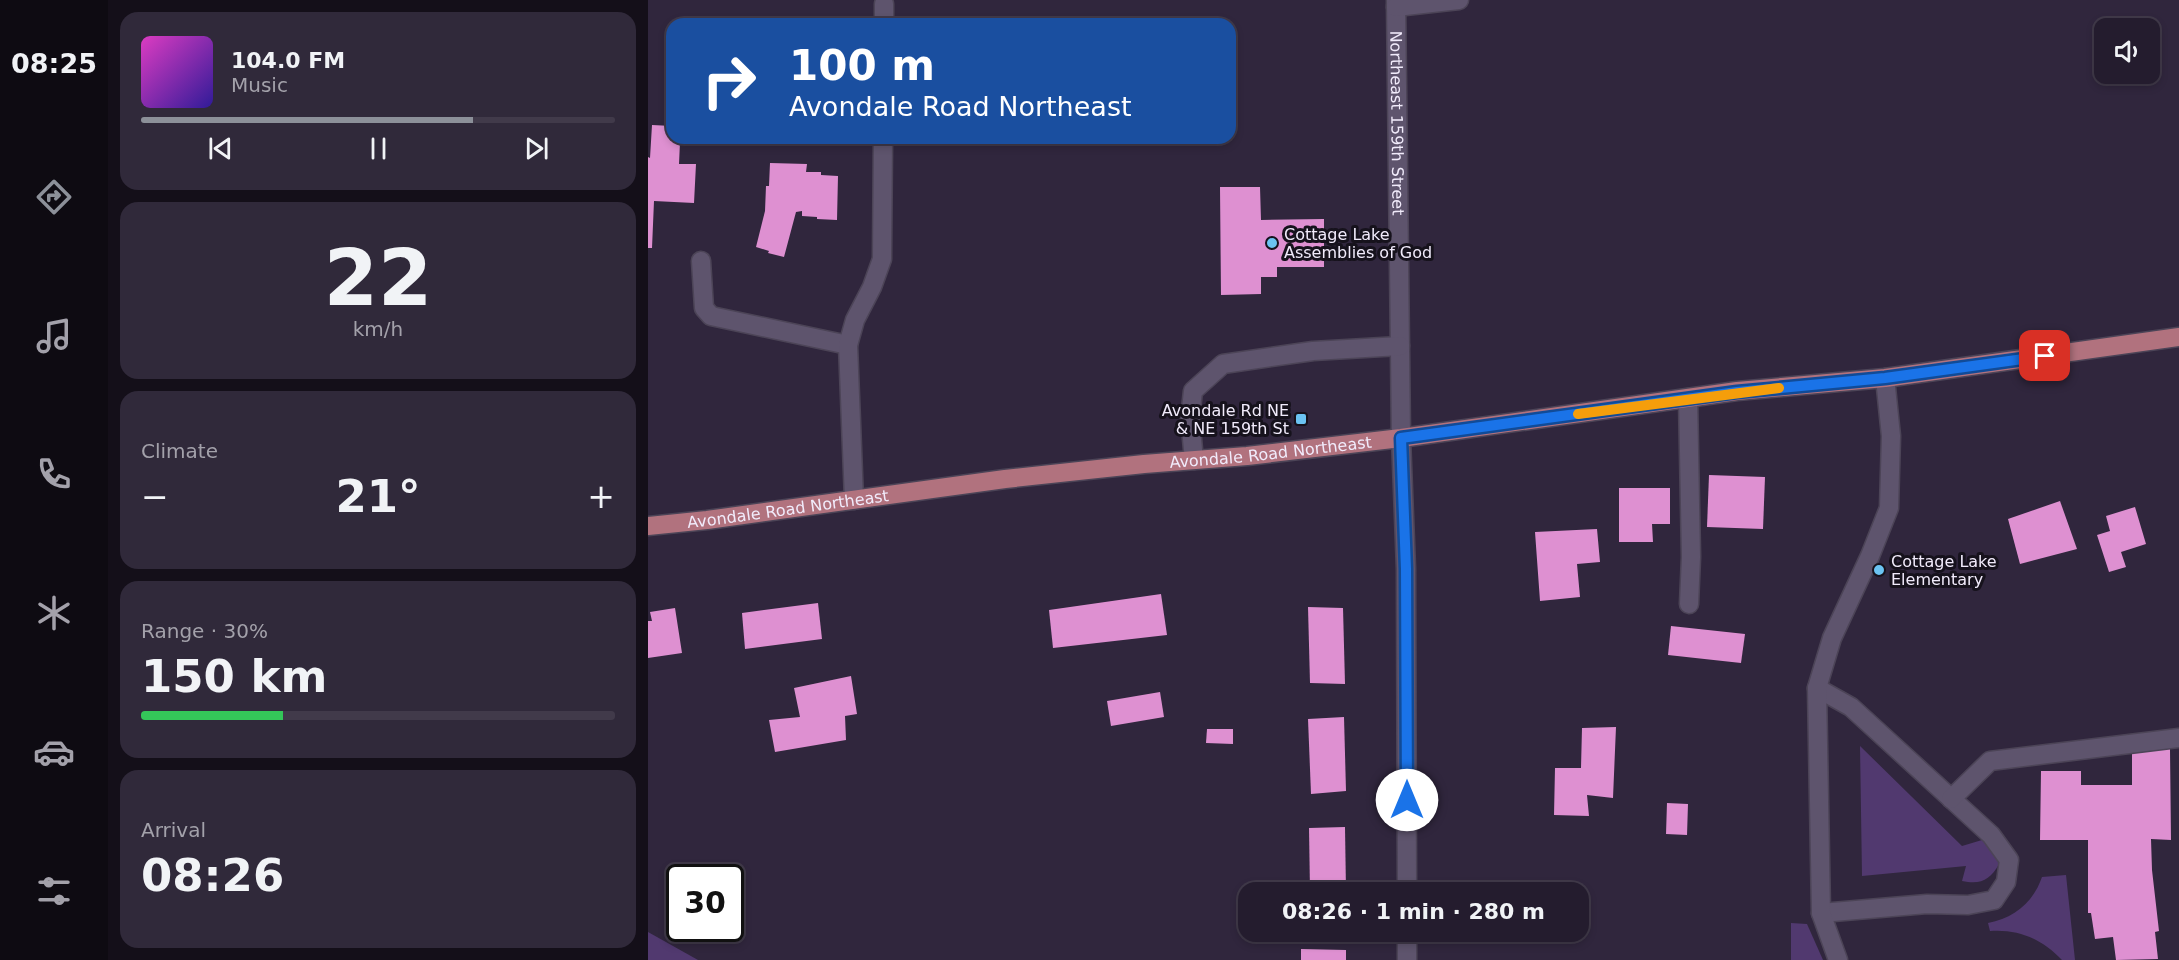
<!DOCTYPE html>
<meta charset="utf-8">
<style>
body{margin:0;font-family:"DejaVu Sans",sans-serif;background:#30293a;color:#f1f3f6;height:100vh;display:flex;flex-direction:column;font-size:22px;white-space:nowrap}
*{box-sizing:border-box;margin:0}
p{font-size:20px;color:#a3a1aa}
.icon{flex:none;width:33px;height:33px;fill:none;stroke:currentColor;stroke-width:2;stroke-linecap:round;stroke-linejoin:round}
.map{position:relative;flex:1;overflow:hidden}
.panel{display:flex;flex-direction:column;gap:12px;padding:12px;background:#140f19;width:540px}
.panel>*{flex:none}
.top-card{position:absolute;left:18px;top:18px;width:570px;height:126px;border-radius:18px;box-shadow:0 3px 9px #0003,0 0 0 2px #413a4a;background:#1a4fa0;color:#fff;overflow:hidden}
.fabs{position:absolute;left:1446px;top:18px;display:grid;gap:12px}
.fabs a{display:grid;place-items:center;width:66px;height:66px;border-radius:12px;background:#241c2e;box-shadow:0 3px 9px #0003,0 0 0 2px #413a4a;font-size:30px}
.speed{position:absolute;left:18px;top:864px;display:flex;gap:12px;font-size:30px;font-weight:700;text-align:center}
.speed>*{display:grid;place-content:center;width:78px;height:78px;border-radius:50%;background:#241c2e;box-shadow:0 3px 9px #0003,0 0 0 2px #413a4a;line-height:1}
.speed .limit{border:3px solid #111;border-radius:9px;background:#fff;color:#111}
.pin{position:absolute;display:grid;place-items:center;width:51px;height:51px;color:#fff;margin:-26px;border-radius:12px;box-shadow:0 3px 9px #0006}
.me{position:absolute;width:66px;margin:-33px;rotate:0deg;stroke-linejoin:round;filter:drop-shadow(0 0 4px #0008)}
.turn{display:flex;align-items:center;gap:21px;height:126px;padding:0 24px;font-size:27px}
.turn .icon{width:78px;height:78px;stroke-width:2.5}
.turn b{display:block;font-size:42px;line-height:51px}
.big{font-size:45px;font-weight:800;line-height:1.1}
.panel .tile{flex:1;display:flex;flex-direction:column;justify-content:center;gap:9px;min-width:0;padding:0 21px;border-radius:18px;background:#30293a}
.panel .dial{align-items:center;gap:0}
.dial b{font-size:78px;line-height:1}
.song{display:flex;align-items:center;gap:18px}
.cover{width:72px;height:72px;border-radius:9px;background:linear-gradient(135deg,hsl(310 70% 55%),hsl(250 70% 35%))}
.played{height:6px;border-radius:3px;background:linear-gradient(90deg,#8c9099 70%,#413a4a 70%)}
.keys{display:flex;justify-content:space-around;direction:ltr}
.heat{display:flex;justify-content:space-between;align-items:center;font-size:33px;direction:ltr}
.charge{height:9px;border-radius:4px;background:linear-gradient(90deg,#34c759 30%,#413a4a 0)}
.trip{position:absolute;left:590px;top:882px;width:351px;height:60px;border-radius:18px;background:#241c2e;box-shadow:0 3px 9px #0003,0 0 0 2px #413a4a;font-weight:800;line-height:60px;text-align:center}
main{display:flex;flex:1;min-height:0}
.menu{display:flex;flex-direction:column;width:108px;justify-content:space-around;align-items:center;background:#0e0b12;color:#a3a1aa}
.menu .icon{width:42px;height:42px}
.menu .selected{color:#8c9099}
.menu b{font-size:27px;color:#f1f3f6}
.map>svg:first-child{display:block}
.green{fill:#51396f}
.building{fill:#de90d1}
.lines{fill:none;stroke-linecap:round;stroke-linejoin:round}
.minor-casing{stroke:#4c4457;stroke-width:21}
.major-casing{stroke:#4c4457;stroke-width:21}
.minor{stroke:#5e546d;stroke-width:18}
.major{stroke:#b1727e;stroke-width:18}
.route-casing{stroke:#114b97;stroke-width:15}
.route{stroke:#1a73e8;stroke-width:10}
.slow{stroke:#f59e0b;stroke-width:10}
.poi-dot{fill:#6bc3f2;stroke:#16121c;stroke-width:2}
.labels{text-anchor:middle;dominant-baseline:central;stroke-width:6;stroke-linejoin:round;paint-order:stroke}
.street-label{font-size:16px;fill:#f1ebfb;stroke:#16121c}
.poi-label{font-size:16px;fill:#f1ebfb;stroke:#16121c;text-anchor:start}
</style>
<main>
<nav class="menu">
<b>08:25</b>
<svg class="icon selected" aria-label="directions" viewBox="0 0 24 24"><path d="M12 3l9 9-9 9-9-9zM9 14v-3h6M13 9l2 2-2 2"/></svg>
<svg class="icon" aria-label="music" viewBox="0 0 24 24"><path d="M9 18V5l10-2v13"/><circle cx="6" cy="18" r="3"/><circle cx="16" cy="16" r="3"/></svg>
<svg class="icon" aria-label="phone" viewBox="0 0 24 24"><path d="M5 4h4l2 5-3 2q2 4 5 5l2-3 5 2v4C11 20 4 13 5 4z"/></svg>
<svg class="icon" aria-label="climate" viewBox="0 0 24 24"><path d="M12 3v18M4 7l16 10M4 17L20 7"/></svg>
<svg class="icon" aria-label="car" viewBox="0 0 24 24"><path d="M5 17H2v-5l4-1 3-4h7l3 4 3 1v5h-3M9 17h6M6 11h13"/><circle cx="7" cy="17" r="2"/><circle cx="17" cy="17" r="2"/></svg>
<svg class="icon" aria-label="filters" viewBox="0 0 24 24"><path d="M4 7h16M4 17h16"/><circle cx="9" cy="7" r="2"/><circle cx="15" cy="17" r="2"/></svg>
</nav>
<section class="panel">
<div class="tile">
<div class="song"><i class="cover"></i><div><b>104.0 FM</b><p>Music</p></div></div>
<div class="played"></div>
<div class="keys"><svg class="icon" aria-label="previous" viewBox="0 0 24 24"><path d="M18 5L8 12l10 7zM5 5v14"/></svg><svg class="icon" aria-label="pause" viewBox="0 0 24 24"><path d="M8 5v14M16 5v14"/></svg><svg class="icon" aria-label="next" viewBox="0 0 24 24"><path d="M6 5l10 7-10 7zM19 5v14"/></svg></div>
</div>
<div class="tile dial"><b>22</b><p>km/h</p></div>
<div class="tile"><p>Climate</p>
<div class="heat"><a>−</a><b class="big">21°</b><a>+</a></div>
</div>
<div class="tile"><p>Range · 30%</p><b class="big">150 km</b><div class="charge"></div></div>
<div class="tile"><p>Arrival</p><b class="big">08:26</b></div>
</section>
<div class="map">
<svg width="1531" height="960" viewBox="0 0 1531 960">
<rect width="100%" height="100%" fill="#30263d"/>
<g class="green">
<path d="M 1212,746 L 1314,846 L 1334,840 C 1345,846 1349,852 1351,864 C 1342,880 1333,885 1314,881 L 1318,866 L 1214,876 Z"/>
<path d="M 1418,875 L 1427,960 L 1414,960 C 1394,939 1371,929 1342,931 L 1340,923 C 1366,918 1385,903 1394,877 Z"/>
<polygon points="1143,923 1159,924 1175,960 1143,960"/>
<polygon points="0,932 50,960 0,960"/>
</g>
<g class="building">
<polygon points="4,125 24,126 24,138 46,138 46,142 32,142 31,164 48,164 46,203 6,201 4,248 0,248 0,157 2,158"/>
<polygon points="122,163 159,164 158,172 173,172 173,175 190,176 189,220 169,219 169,217 154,216 154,211 148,212 136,257 120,253 121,251 108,247 117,211 118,186 121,186"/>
<polygon points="572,187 612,187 613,220 676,219 676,267 629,267 629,277 613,277 613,294 573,295"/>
<polygon points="1061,475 1117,477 1115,529 1059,527"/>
<polygon points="971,488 1022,488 1022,524 1004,524 1005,542 971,542"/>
<polygon points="1412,501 1429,549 1372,564 1360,519"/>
<polygon points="1487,507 1498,544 1473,552 1478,567 1461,572 1449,535 1462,531 1458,516"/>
<polygon points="949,529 952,562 929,564 932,597 892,601 887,532"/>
<polygon points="513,594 519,635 405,648 401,610"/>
<polygon points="170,603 174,639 97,649 94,613"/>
<polygon points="660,607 695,608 697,684 662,683"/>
<polygon points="27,608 34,653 0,658 0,621 4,621 2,612"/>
<polygon points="1023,626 1097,634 1093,663 1020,655"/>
<polygon points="203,676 209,714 197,716 198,740 127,752 121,720 152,717 146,688"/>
<polygon points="512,692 516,717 463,726 459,701"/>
<polygon points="696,717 698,791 663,794 660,719"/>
<polygon points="968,727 965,798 939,795 941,816 906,815 907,768 933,768 934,728"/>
<polygon points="559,729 585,729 585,744 558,743"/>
<polygon points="1484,749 1522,749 1523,840 1503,839 1504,870 1511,931 1507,932 1510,959 1468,960 1465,937 1447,939 1443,913 1440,913 1440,840 1392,840 1393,771 1433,771 1433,785 1484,785"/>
<polygon points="1019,803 1040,804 1039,835 1018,834"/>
<polygon points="697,827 698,892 662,892 661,828"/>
<polygon points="653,949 698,950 698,960 653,960"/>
</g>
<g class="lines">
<defs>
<g id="minor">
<path id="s1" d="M 748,0 L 753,438 L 758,569 L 759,892"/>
<polyline points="748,7 811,0"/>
<polyline points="236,24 236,4"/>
<polyline points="53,261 56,308 63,316 200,345"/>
<polyline points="1040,398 1043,557 1041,604"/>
<polyline points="546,460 542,418 545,391 575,364 665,351 752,346"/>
<polyline points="206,500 200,345 207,320 224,287 234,259 235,138"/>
<polyline points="1169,688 1203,707 1343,835 1361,860 1358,882 1346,900 1320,905 1279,904 1173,913"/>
<polyline points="1303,799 1342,761 1531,738"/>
<polyline points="759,932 759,960"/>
<polyline points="1190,960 1173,913 1169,688 1184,638 1222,556 1241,508 1243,436 1237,378"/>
</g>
<g id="major">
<path id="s2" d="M 0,526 L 59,520 L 357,479 L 496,464 L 599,456 L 753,438 L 1089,391 L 1237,378 L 1531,337"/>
</g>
</defs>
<use href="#minor" class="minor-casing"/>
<use href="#major" class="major-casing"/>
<use href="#minor" class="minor"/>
<use href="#major" class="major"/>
</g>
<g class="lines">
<defs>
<polyline id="route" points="759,800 758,569 753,438 1089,392 1237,378 1397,356"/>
</defs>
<use href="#route" class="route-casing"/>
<use href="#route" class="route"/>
<polyline class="slow" points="930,414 1131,388"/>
</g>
<g class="poi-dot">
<circle cx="624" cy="243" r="6"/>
<rect x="647" y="413" width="12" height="12" rx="3"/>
<circle cx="1231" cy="570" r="6"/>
</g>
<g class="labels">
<g class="street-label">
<text stroke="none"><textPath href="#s1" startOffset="123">Northeast 159th Street</textPath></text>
<text stroke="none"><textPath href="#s2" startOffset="627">Avondale Road Northeast</textPath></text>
<text stroke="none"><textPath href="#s2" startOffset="141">Avondale Road Northeast</textPath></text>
</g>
<g class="poi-label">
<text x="636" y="234">Cottage Lake<tspan x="636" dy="18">Assemblies of God</tspan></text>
<text x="641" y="410" text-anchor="end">Avondale Rd NE<tspan x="641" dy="18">&amp; NE 159th St</tspan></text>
<text x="1243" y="561">Cottage Lake<tspan x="1243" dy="18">Elementary</tspan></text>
</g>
</g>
</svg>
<div class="fabs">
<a><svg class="icon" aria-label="sound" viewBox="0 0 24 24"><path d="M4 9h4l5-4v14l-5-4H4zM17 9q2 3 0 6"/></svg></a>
</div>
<div class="speed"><div class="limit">30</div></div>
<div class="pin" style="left:1397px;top:356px;background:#d93025"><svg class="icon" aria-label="arrive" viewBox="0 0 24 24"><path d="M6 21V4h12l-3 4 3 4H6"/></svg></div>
<svg class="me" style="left:759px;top:800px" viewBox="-20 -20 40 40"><circle r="19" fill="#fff"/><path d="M0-13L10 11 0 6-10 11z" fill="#1a73e8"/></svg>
<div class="trip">08:26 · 1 min · 280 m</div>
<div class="top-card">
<div class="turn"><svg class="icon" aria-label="right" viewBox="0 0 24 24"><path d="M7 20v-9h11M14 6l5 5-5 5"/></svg><div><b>100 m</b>Avondale Road Northeast</div></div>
</div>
</div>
</main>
